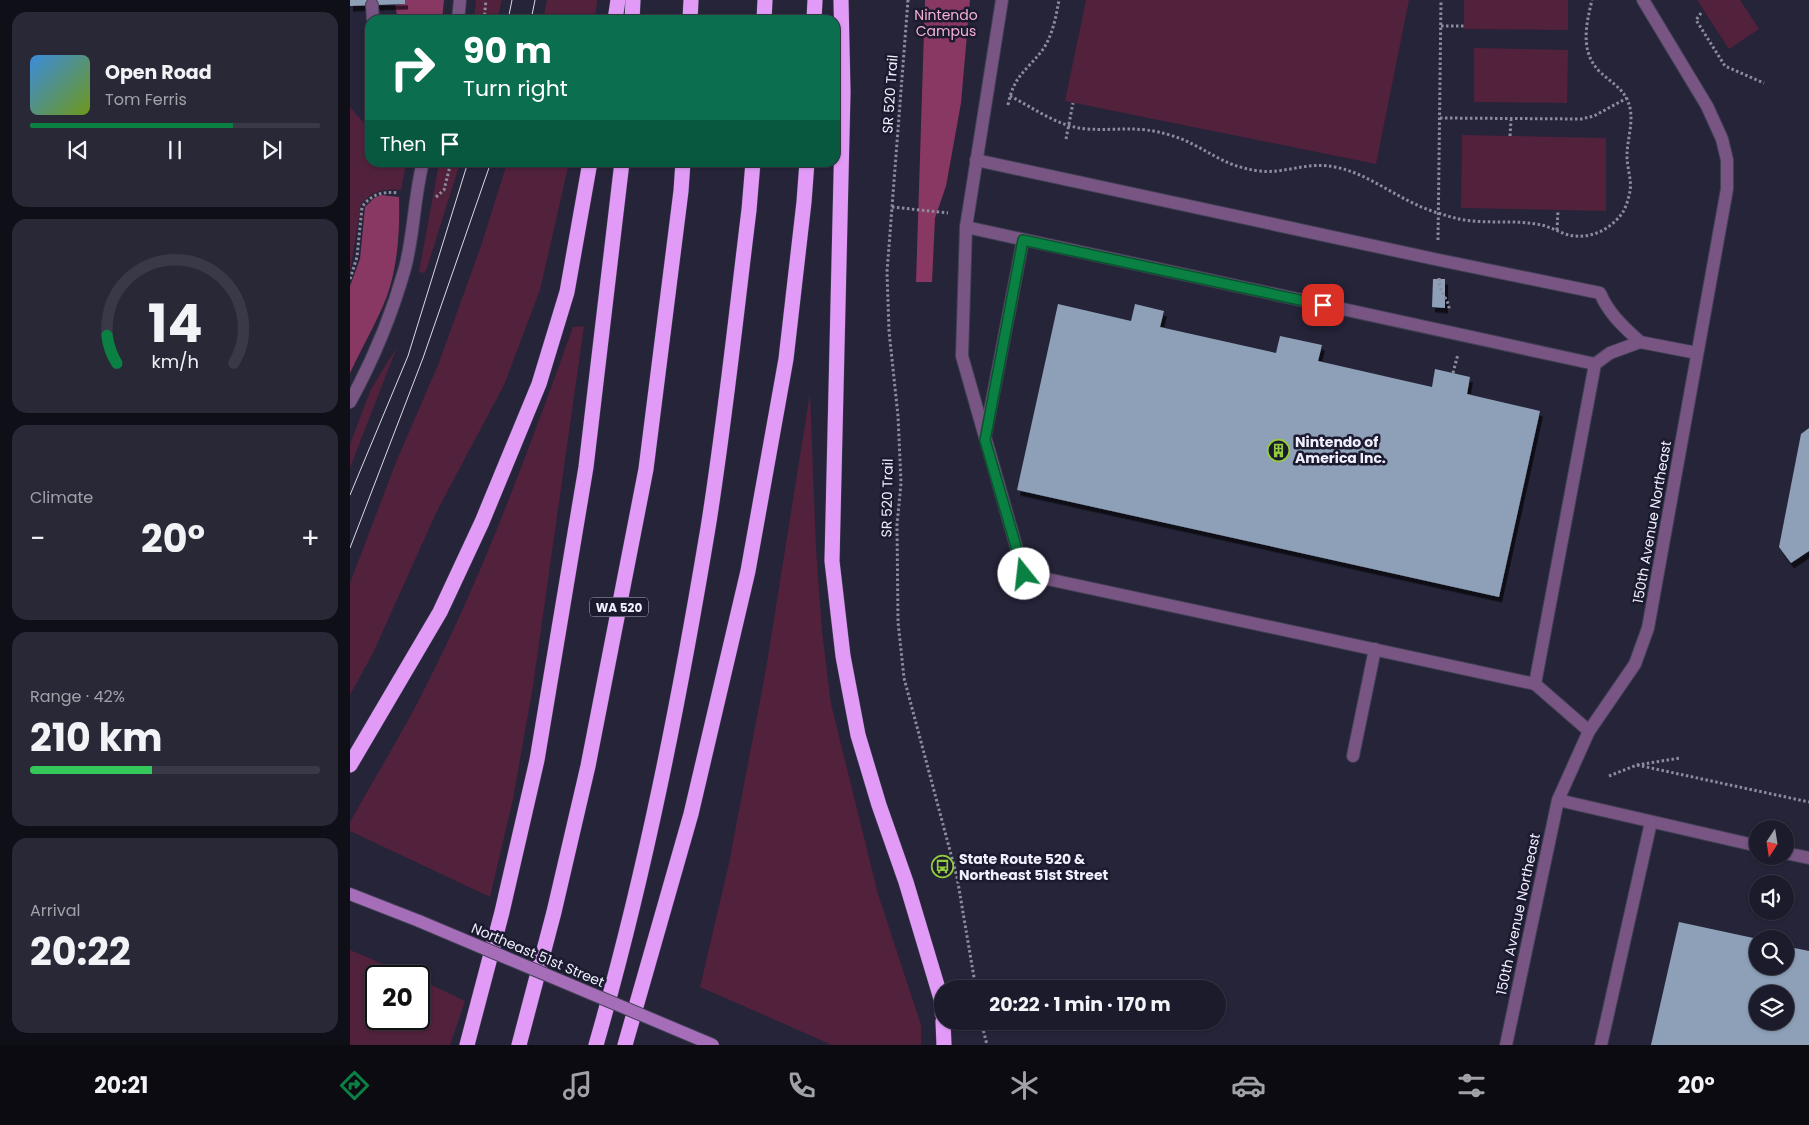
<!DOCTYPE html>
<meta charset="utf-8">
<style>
body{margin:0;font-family:Poppins,sans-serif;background:#292837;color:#f1f3f6;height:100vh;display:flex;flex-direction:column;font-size:19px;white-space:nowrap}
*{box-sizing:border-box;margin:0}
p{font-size:16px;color:#a0a1a9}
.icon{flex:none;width:28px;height:28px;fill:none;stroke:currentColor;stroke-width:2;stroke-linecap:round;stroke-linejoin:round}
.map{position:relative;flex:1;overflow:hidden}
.details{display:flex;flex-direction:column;gap:12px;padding:12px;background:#0f0f18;width:350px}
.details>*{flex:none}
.hud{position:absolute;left:15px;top:15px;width:475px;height:152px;border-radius:15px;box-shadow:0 1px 4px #0004,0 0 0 1px #3a3947;background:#0b6e4f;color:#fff;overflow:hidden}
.needle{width:32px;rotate:192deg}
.fabs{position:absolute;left:1399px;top:820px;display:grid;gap:10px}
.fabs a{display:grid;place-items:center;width:45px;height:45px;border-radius:50%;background:#1c1b2b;box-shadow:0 1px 4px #0004,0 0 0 1px #3a3947;font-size:25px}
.speed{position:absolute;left:15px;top:965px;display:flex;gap:10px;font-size:25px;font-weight:700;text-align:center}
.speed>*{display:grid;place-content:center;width:65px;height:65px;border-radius:50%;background:#1c1b2b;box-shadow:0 1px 4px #0004,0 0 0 1px #3a3947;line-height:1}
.speed .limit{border:2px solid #111;border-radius:8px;background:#fff;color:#111}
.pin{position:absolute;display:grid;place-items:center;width:42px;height:42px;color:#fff;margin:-21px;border-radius:10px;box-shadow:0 2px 8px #0006}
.me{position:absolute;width:55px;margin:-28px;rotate:344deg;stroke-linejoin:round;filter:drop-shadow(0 0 4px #0008)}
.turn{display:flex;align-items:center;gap:18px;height:105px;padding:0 15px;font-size:22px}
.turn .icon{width:65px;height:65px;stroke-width:2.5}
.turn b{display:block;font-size:35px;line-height:42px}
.then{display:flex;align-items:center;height:48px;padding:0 15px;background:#0003;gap:10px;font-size:19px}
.big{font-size:38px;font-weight:700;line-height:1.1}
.details .tile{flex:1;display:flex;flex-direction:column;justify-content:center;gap:8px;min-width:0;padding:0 18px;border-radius:15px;background:#292837}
.details .dial{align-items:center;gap:0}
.dial svg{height:130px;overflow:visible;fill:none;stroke:#3a3947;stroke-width:7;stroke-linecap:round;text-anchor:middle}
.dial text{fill:#f1f3f6;stroke:none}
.song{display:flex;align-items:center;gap:15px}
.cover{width:60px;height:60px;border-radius:8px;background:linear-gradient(135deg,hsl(210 70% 55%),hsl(80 70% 35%))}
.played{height:5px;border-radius:2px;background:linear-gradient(90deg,#0b8043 70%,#3a3947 70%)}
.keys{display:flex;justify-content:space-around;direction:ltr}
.heat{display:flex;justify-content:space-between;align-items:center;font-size:28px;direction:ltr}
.charge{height:8px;border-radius:4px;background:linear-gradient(90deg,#34c759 42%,#3a3947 0)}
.trip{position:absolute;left:584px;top:980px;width:292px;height:50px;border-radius:25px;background:#1c1b2b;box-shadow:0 1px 4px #0004,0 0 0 1px #3a3947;font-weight:700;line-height:50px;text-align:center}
.dock{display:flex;height:80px;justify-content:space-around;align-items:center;background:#0b0b11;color:#a0a1a9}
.dock .icon{width:35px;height:35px}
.dock .active{color:#0b8043}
.dock b{font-size:22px;color:#f1f3f6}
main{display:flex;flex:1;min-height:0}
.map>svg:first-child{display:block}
.green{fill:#52213b}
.forest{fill:#883863}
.building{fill:#8da0b7;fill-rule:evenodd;filter:url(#shadow)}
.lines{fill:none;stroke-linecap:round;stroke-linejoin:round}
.service-casing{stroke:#414055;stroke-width:14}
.minor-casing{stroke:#414055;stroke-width:14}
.secondary-casing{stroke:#414055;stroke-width:14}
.motorway-casing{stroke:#414055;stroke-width:16}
.path{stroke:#8c8c9e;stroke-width:3;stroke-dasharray:2.5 2.5;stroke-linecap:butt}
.service{stroke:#785583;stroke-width:12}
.minor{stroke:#785583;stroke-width:12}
.secondary{stroke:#a66eb8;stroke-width:12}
.motorway{stroke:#e19bf7;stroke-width:15}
.tram{stroke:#d9d9e9;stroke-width:1}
.secondary-bridge-casing{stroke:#414055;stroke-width:14;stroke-linecap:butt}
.secondary-bridge{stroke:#a66eb8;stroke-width:12}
.route-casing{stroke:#07532c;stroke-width:12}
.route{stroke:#0b8043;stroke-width:9}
.labels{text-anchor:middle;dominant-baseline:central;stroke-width:5;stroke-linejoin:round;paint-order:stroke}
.shield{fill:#1c1a2f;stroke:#b0afc0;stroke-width:1}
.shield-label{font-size:12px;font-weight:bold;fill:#efeffe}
.park-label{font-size:14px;fill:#f6b1d2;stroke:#1c1a2f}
.street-label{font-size:14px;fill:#efeffe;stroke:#1c1a2f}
.poi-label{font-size:14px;font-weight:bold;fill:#efeffe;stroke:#1c1a2f;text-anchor:start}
</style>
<main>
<section class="details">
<div class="tile">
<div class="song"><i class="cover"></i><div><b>Open Road</b><p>Tom Ferris</p></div></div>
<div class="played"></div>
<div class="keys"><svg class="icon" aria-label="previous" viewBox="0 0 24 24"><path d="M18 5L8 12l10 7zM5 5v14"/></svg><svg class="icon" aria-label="pause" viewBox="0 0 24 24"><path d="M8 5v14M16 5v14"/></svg><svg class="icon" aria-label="next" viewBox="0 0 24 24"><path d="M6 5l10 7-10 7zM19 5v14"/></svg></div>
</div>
<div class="tile dial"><svg viewBox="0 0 100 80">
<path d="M14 69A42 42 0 1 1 86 69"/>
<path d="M14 69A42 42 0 0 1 8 52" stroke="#0b8043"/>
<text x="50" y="56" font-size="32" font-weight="700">14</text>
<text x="50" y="72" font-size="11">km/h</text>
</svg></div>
<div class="tile"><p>Climate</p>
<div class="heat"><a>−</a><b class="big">20°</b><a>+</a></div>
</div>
<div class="tile"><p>Range · 42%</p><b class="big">210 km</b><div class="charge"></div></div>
<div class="tile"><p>Arrival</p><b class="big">20:22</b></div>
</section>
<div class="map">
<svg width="1459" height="1045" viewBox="0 0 1459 1045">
<defs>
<filter id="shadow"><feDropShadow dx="3" dy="5.5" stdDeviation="0" flood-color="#0009"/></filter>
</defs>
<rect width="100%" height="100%" fill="#252439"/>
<g class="green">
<polygon points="126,0 152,0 147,20 124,20"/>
<polygon points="197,0 247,0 245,20 193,20"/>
<polygon points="736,0 1059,0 1026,164 715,101"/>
<polygon points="1114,0 1218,0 1218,30 1114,29"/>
<polygon points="1347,0 1390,0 1409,29 1379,49"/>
<polygon points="1124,48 1218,50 1217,103 1124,102"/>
<path d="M 0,107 L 20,130 L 20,162 L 56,163 L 51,190 C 35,188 21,191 11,205 L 0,272 Z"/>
<polygon points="1112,135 1256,138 1256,211 1111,208"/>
<polygon points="89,163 110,163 77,268 74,273 69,272"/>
<polygon points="157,163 219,163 190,290 154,385 87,511 23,653 0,695 0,583 46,462 88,365 131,246"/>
<path d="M 234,326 L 183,686 L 163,799 L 140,897 L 0,831 L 0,822 C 26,775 55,729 79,680 C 136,567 180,446 223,327 Z"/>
<polygon points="47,347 0,468 0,444 21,389"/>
<polygon points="460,393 466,549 472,631 481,704 528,894 571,1025 571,1045 482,1045 350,987 379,863 416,669"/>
<polygon points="0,950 62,976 26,976 26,1019 69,1019 69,979 115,1001 100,1045 0,1045"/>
</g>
<g class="forest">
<polygon points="55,0 94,0 92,20 48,20 45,5 55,4"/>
<polygon points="575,0 620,0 611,103 596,186 585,218 582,282 566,282"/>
<path d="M 31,195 L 49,197 C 50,229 48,265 37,296 C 27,322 12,347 0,373 L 0,286 L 10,259 L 15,207 L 24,198 Z"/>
</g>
<g class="building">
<polygon points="0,0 55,0 55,4 0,6"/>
<polygon points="1083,279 1095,279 1095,308 1082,307"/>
<polygon points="708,304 781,321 785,304 814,311 810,327 926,353 930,336 972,345 968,361 1082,387 1085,369 1120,377 1117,394 1190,411 1149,597 667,490"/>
<polygon points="1459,428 1459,551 1441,563 1429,547 1451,434"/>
<path d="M 1329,922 L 1408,939 L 1408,966 L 1435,966 L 1435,946 L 1459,951 L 1459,1045 L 1301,1045 ZM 1408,994 L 1435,994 L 1435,1021 L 1408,1021 Z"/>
</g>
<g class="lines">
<defs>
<g id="service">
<polyline points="652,0 616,227 612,356 674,574 1185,684 1239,731"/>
<polyline points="22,5 23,20"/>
<polyline points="108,20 110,0"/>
<path d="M 626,160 L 1089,260 L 1250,293 C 1259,314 1273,326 1290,342"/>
<polyline points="616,227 1245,364"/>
<path d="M 0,402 C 23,360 42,314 55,268 C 64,234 64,197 73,162"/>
<polyline points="635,437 673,240"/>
<polyline points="1185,684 1245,364 1260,353 1290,342 1347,353"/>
<polyline points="1003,756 1025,649"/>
<polyline points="1208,800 1408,846"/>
<polyline points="1435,853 1459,858"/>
<polyline points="1251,1045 1301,822"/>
</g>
<polyline id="minor" points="1156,1045 1208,800 1239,731 1285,664 1298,628 1377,189 1377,160 1372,139 1357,106 1293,0"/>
<polyline id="secondary" points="0,894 69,921"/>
<g id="motorway">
<polyline points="491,0 493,92 482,561 493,656 508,735 529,805 556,882 592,1002 592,1013"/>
<polyline points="265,20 268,0"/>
<polyline points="282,20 283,0"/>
<polyline points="340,20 341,0"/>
<polyline points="414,20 415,0"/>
<polyline points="464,20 465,0"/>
<polyline points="0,765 90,612 132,522 189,384 217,292 240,162"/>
<polyline points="593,1021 594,1045"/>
<polyline points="117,1045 152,912 187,760 236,467 272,162"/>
<polyline points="169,1045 204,912 238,766 296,469 331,191 333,162"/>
<path d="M 246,1045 C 295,875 329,702 358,528 C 375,422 386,315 399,210 L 403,162"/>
<polyline points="275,1045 341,814 398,571 436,359 454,202 457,162"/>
</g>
</defs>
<use href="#service" class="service-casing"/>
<use href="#minor" class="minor-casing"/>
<use href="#secondary" class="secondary-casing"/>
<use href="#motorway" class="motorway-casing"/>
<g class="path">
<polyline points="558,0 537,272 539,331 548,416 551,483 547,525 548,622 554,678 607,877 626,989"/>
<polyline points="1351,13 1346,20 1375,66 1414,83"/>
<polyline points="134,20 136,0"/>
<polyline points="1091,26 1114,26"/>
<path d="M 660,96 C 684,108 708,127 737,129 C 768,131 787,125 820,135 C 854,145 871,167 910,171 C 934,174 959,161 985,167 C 1015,173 1037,191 1065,204 C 1075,209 1087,213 1098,216 C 1129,226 1156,219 1186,224 C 1196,225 1205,230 1215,234 C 1237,241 1260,231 1273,212 C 1276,207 1279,197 1280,191 C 1282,180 1277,168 1277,156 C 1277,137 1286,118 1277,99 C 1271,87 1259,81 1249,71 C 1230,51 1236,25 1242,0"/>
<path d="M 658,105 C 664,76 674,73 691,52 C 702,38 706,17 709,0"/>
<polyline points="1090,118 1231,119 1244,116 1277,98"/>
<polyline points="1160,136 1161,120"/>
<polyline points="716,139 723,103"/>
<polyline points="86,197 94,190 101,162"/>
<polyline points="542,207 598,213"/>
<polyline points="1207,230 1208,210"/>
<polyline points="1088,240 1091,0"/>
<path d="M 1089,278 C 1089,295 1100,299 1099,311"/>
<path d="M 0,279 L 7,257 L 12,207 C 21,194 34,191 48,193"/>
<polyline points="1103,373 1108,354"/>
<polyline points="1287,765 1459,802"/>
<polyline points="1259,776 1287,765 1330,758"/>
<polyline points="631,1021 637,1045"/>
</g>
<use href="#service" class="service"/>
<use href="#minor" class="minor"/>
<use href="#secondary" class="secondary"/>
<use href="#motorway" class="motorway"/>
<g class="tram">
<polyline points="158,20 162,0"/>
<polyline points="181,20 185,0"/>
<polyline points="0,495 58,356 118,162"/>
<polyline points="0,548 73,358 141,162"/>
</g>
<defs>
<polyline id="secondary-bridge" points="69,921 363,1045"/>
</defs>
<use href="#secondary-bridge" class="secondary-bridge-casing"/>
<use href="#secondary-bridge" class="secondary-bridge"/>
</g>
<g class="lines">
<defs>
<polyline id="route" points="674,574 635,440 673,240 973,305"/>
</defs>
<use href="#route" class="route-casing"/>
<use href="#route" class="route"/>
</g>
<defs>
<symbol id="building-ring" viewBox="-11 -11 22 22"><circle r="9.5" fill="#1c1a2f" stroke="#94cc3d" stroke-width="1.5"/><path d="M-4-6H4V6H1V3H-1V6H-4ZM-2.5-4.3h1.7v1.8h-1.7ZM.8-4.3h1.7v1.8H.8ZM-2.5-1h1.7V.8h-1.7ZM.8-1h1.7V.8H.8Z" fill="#94cc3d"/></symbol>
<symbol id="bus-ring" viewBox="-11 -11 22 22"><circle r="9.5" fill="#1c1a2f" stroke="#94cc3d" stroke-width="1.5"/><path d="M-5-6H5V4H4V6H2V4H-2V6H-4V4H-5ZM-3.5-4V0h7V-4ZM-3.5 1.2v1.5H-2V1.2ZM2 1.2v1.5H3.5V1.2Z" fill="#94cc3d"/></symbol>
</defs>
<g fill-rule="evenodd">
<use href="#building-ring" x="916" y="438" width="25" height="25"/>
<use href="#bus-ring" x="580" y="854" width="25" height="25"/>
</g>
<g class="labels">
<rect class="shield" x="240" y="597.5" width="58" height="19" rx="4"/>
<g class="shield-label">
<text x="269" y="607">WA 520</text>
</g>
<g class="park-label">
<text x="596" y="15">Nintendo<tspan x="596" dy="16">Campus</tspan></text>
</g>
<g class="street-label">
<text transform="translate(540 94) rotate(-86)">SR 520 Trail</text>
<text transform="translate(537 498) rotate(-89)">SR 520 Trail</text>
<text transform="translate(1302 522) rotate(-80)">150th Avenue Northeast</text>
<text transform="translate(1168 914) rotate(-78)">150th Avenue Northeast</text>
<text transform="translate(188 955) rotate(23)">Northeast 51st Street</text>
</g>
<g class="poi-label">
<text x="945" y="442">Nintendo of<tspan x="945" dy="16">America Inc.</tspan></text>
<text x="609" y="859">State Route 520 &amp;<tspan x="609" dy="16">Northeast 51st Street</tspan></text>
</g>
</g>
</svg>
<div class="fabs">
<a><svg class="needle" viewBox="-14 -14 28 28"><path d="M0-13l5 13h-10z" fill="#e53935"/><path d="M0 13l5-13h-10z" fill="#a0a1a9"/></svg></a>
<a><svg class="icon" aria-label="sound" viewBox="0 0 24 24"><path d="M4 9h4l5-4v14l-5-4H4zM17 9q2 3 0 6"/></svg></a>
<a><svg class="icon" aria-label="search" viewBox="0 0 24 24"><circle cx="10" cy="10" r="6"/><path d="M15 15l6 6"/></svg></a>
<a><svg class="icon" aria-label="layers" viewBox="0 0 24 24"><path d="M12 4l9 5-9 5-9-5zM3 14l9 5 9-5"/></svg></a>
</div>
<div class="speed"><div class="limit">20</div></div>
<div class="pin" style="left:973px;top:305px;background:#d93025"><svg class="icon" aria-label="arrive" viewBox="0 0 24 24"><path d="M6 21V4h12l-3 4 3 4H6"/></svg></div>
<svg class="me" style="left:674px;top:574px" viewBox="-20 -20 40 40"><circle r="19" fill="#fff"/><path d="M0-13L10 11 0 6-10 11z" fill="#0b8043"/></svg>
<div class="trip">20:22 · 1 min · 170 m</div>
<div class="hud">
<div class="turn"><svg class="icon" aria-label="right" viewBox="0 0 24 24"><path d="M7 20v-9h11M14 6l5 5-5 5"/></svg><div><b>90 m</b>Turn right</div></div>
<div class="then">Then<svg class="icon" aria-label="arrive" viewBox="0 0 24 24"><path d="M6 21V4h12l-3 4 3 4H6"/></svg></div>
</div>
</div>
</main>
<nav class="dock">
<b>20:21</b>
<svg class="icon active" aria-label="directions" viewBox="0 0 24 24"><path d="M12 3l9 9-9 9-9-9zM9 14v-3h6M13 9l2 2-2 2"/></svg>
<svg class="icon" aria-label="music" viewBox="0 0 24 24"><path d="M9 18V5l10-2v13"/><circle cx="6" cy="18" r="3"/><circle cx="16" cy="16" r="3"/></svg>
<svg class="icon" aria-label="phone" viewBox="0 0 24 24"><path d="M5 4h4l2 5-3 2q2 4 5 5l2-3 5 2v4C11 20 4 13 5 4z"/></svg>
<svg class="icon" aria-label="climate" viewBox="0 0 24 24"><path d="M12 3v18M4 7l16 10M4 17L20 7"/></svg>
<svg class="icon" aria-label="car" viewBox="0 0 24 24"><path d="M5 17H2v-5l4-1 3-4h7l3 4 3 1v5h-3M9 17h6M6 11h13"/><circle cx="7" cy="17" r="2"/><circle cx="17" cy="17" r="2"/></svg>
<svg class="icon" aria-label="filters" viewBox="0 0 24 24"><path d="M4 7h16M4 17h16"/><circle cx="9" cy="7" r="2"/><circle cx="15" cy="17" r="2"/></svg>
<b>20°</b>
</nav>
